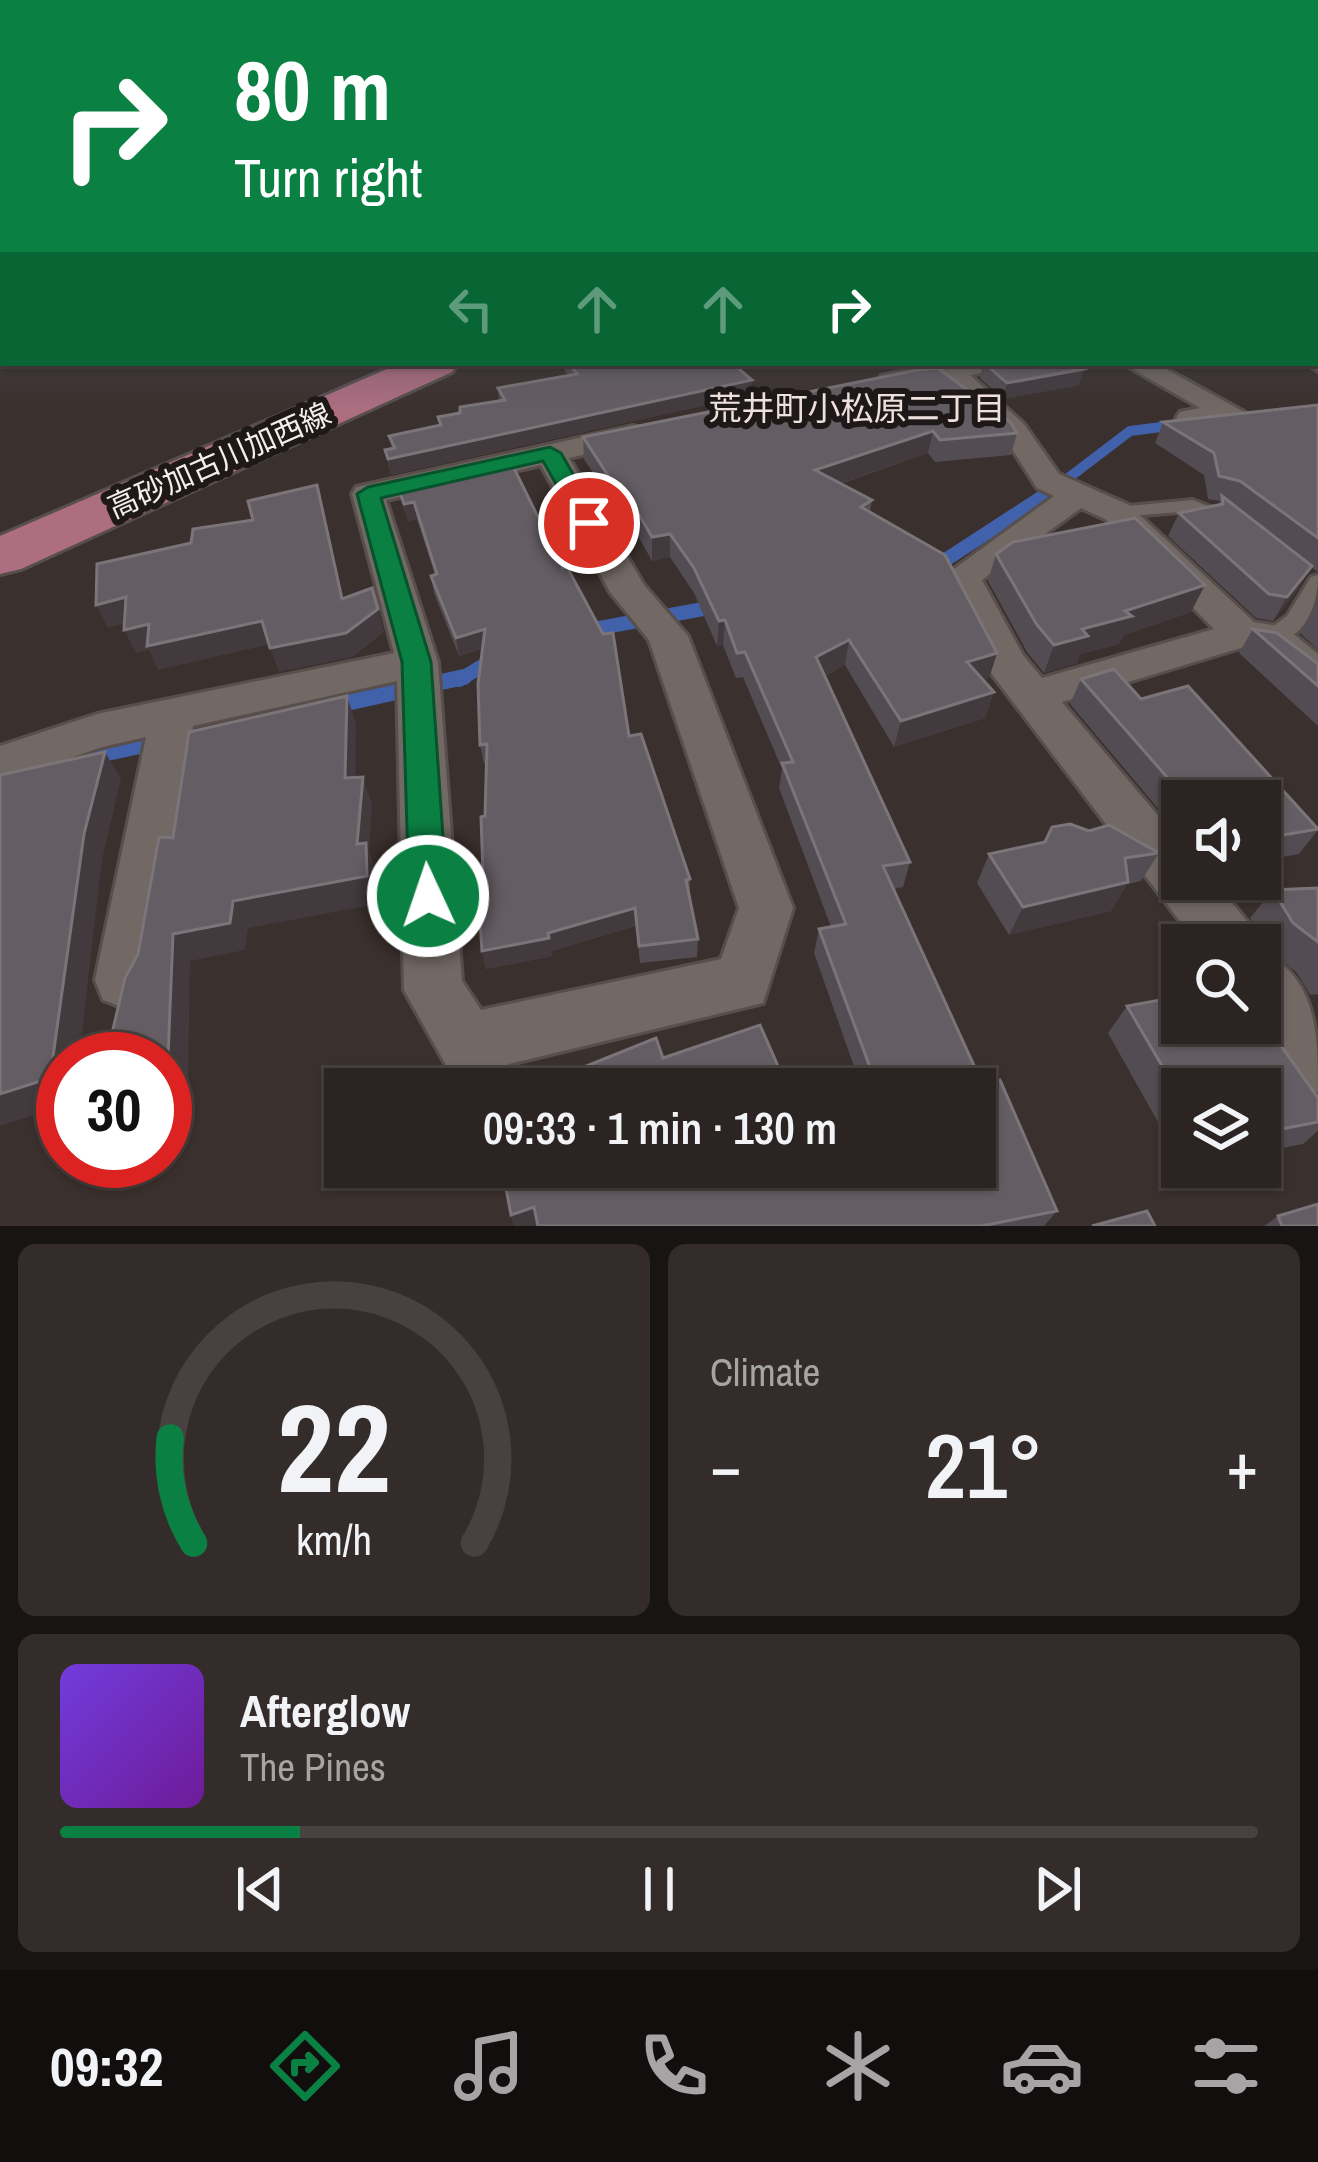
<!DOCTYPE html>
<meta charset="utf-8">
<style>
body{margin:0;font-family:"Archivo Narrow","Noto Sans JP",sans-serif;background:#342c2a;color:#f1f3f6;height:100vh;display:flex;flex-direction:column;font-size:45px;white-space:nowrap}
*{box-sizing:border-box;margin:0}
p{font-size:39px;color:#a6a4a5}
.icon{flex:none;width:66px;height:66px;fill:none;stroke:currentColor;stroke-width:2;stroke-linecap:round;stroke-linejoin:round}
.map{position:relative;height:1226px;overflow:hidden}
.side{display:flex;flex-direction:column;gap:18px;padding:18px;background:#181413;flex:1}
.side>*{flex:none}
.top-card{position:absolute;left:0px;top:0px;width:1320px;height:366px;box-shadow:0 3px 9px #0004,0 0 0 3px #484140;background:#0b8043;color:#fff;overflow:hidden}
.controls{position:absolute;left:1161px;top:780px;display:grid;gap:24px}
.controls a{display:grid;place-items:center;width:120px;height:120px;border-radius:0px;background:#2c2422;box-shadow:0 3px 9px #0004,0 0 0 3px #484140;font-size:60px}
.speed{position:absolute;left:36px;top:1032px;display:flex;gap:24px;font-size:60px;font-weight:700;text-align:center}
.speed>*{display:grid;place-content:center;width:156px;height:156px;border-radius:50%;background:#2c2422;box-shadow:0 3px 9px #0004,0 0 0 3px #484140;line-height:1}
.speed .limit{border:18px solid #d22;background:#fff;color:#111}
.pin{position:absolute;display:grid;place-items:center;width:102px;height:102px;color:#fff;margin:-51px;border:6px solid #fff;border-radius:50%;box-shadow:0 3px 12px #0007}
.me{position:absolute;width:132px;margin:-66px;rotate:357deg;stroke-linejoin:round;filter:drop-shadow(0 0 9px #0008)}
.turn{display:flex;align-items:center;gap:42px;height:252px;padding:0 36px;font-size:54px}
.turn .icon{width:156px;height:156px;stroke-width:2.5}
.turn b{display:block;font-size:84px;line-height:102px}
.lanes{display:flex;align-items:center;height:114px;padding:0 36px;background:#0003;justify-content:center;gap:60px;direction:ltr}
.lanes .off{opacity:.35}
.big{font-size:90px;font-weight:600;line-height:1.1}
.side .card{flex:1;display:flex;flex-direction:column;justify-content:center;gap:18px;min-width:0;padding:0 42px;border-radius:18px;background:#342c2a}
.side .dial{align-items:center;gap:0}
.dial svg{height:312px;overflow:visible;fill:none;stroke:#484140;stroke-width:7;stroke-linecap:round;text-anchor:middle}
.dial text{fill:#f1f3f6;stroke:none}
.song{display:flex;align-items:center;gap:36px}
.cover{width:144px;height:144px;border-radius:18px;background:linear-gradient(135deg,hsl(260 70% 55%),hsl(280 70% 35%))}
.played{height:12px;border-radius:6px;background:linear-gradient(90deg,#0b8043 20%,#484140 20%)}
.keys{display:flex;justify-content:space-around;direction:ltr}
.heat{display:flex;justify-content:space-between;align-items:center;font-size:66px;direction:ltr}
.side .tiles{flex:1;display:grid;gap:18px;grid-template-columns:1fr 1fr}
.card:last-child{grid-column:span 2}
.trip{position:absolute;left:324px;top:1068px;width:672px;height:120px;border-radius:0px;background:#2c2422;box-shadow:0 3px 9px #0004,0 0 0 3px #484140;font-weight:600;line-height:120px;text-align:center}
.menu{display:flex;height:192px;justify-content:space-around;align-items:center;background:#120e0e;color:#a6a4a5}
.menu .icon{width:84px;height:84px}
.menu .on{color:#0b8043}
.menu b{font-size:54px;color:#f1f3f6}
.map>svg:first-child{display:block}
.lines{fill:none;stroke-linecap:round;stroke-linejoin:round}
.stream-far2{stroke:#4162ab;stroke-width:10}
.stream-far1{stroke:#4162ab;stroke-width:14}
.stream{stroke:#4162ab;stroke-width:16}
.lane-casing{stroke:#584f4d;stroke-width:6}
.street-casing{stroke:#584f4d;stroke-width:6}
.primary-casing{stroke:#584f4d;stroke-width:6}
.lane{fill:#726864;fill-rule:evenodd}
.street{fill:#726864;fill-rule:evenodd}
.primary{fill:#ad6e82;fill-rule:evenodd}
.rail-casing{stroke:#bcb5b2;stroke-width:8}
.rail{stroke:#1e1918;stroke-width:4.5;stroke-dasharray:15;stroke-linecap:butt}
.wall{fill:#534c52}
.shaded-wall{fill:#423a3d}
.building{fill:#645d63;stroke:#7b7478;stroke-width:3}
.route{fill:#0b8043;stroke:#07532c;stroke-width:3}
.labels{text-anchor:middle;dominant-baseline:central;stroke-width:12;stroke-linejoin:round;paint-order:stroke}
.far-street-label{font-size:30px;fill:#f3edeb;stroke:#1e1918}
.far-neighbourhood-label{font-size:33px;fill:#eee1dd;stroke:#1e1918}
</style>
<div class="map">
<svg width="1318" height="1226" viewBox="0 0 1318 1226">
<rect width="100%" height="100%" fill="#3a302d"/>
<g class="lines">
<polyline class="stream-far2" points="1046,495 1130,431 1177,425"/>
<g class="stream-far1">
<polyline points="936,566 1050,492"/>
<polyline points="583,631 714,607"/>
<polyline points="459,680 494,659"/>
</g>
<g class="stream">
<polyline points="333,706 464,677"/>
<polyline points="51,765 158,742"/>
</g>
<defs>
<g id="lane">
<polygon points="1193,500 1238,518 1229,524 1191,511 1117,517 1108,512 1117,507"/>
<path d="M 1318,575 C 1318,607 1303,647 1263,641 L 1260,636 L 1287,616 L 1311,577 Z"/>
</g>
<g id="street">
<polygon points="1318,354 1318,371 1305,363 1317,363"/>
<path d="M 929,363 L 1005,363 L 1001,369 L 970,375 L 1024,424 L 1059,474 L 1129,505 L 1254,622 L 1285,627 L 1318,654 L 1318,692 C 1289,683 1275,650 1244,647 L 1062,702 L 1182,844 L 1182,879 L 1212,879 L 1252,927 L 1260,945 L 1198,945 L 991,673 L 943,577 L 1054,496 L 1037,488 L 1003,435 L 945,380 L 891,390 L 878,382 L 881,376 L 931,366 ZM 1081,508 L 1105,519 L 1214,629 L 1042,678 L 1023,655 L 982,580 Z"/>
<polygon points="1122,363 1155,363 1244,412 1230,421 1180,424 1176,418 1180,412 1200,408"/>
<path d="M 633,426 L 644,429 L 648,435 L 644,441 L 569,458 L 644,585 L 688,636 L 793,908 L 763,1003 L 468,1074 L 446,1065 L 404,990 L 397,681 L 193,726 L 153,980 L 145,1000 L 124,1008 L 103,1000 L 95,980 L 146,737 L 102,747 L 0,782 L 0,746 L 97,714 L 394,653 L 352,494 L 356,487 ZM 541,465 L 610,592 L 649,640 L 739,908 L 721,959 L 481,1010 L 462,981 L 438,662 L 386,500 Z"/>
<path d="M 1260,951 C 1318,977 1318,1035 1318,1093 L 1296,1084 L 1256,1023 L 1260,1023 Z"/>
</g>
<polygon id="primary" points="401,363 458,363 452,372 21,569 0,574 0,536"/>
</defs>
<use href="#lane" class="lane-casing"/>
<use href="#street" class="street-casing"/>
<use href="#primary" class="primary-casing"/>
<use href="#lane" class="lane"/>
<use href="#street" class="street"/>
<use href="#primary" class="primary"/>
<defs>
<g id="rail">
<polyline points="0,268 3,263"/>
<polyline points="0,296 3,290"/>
</g>
</defs>
<use href="#rail" class="rail-casing"/>
<use href="#rail" class="rail"/>
</g>
<g class="wall">
<polygon points="565,363 732,363 751,395 391,475 385,450 392,449 389,436 439,426 438,417 499,401 498,388 569,376 565,371"/>
<polygon points="874,363 912,363 890,369"/>
<polygon points="983,363 1084,369 1079,385 1003,399 980,378"/>
<polygon points="918,370 1017,433 1011,455 935,462 928,453 840,484 872,500 870,512 997,653 989,678 983,680 994,692 985,718 894,747 845,665 825,676 910,862 903,887 893,889 982,1083 1057,1211 1044,1226 514,1226 511,1215 975,1167 975,1089 862,1089 814,953 819,929 831,927 779,788 782,769 743,677 736,678 723,645 717,646 694,593 670,557 652,561 622,507 614,506 584,459 583,437"/>
<polygon points="1318,405 1318,572 1311,567 1298,589 1273,621 1256,618 1168,536 1179,513 1218,505 1220,501 1208,499 1204,475 1155,443 1163,422"/>
<polygon points="397,484 629,736 690,879 690,896 698,939 697,957 640,963 636,926 551,951 552,956 486,969 482,951 487,763 484,764 480,745 482,649 459,656 434,593 431,576 435,575 417,519 408,521"/>
<polygon points="996,554 1191,612 1124,635 1119,644 1080,654 1077,663 1044,673 1027,652 988,581"/>
<polygon points="1318,601 1318,650 1300,633"/>
<polygon points="1253,629 1318,664 1318,726 1239,653"/>
<polygon points="1081,679 1141,699 1318,827 1318,830 1299,854 1260,861 1260,801 1182,801 1182,837 1070,704"/>
<polygon points="1089,831 1159,853 1141,881 1127,884 1111,911 1009,935 977,883 989,854"/>
<polygon points="1318,888 1318,994 1310,995 1297,973 1270,951 1250,918 1273,890"/>
<polygon points="1127,1006 1318,1098 1318,1131 1303,1144 1260,1152 1260,1089 1182,1089 1182,1165 1108,1033"/>
<polygon points="1278,1216 1318,1226 1264,1226"/>
</g>
<g class="shaded-wall">
<polygon points="891,363 912,363 890,369"/>
<polygon points="1084,369 1079,385 1003,399 1007,383"/>
<polygon points="752,380 751,395 391,475 388,459"/>
<polygon points="933,431 928,453 812,493 815,470"/>
<polygon points="317,485 323,507 349,622 342,599"/>
<polygon points="414,502 417,519 408,521 404,504"/>
<polygon points="670,534 670,557 652,561 652,537"/>
<polygon points="1312,566 1298,589 1273,621 1287,597"/>
<polygon points="1205,585 1191,612 1124,635 1119,644 1080,654 1077,663 1044,673 1054,645 1082,629 1125,611"/>
<polygon points="126,597 138,620 108,628 96,605"/>
<polygon points="378,609 384,632 353,657 279,672 270,648"/>
<polygon points="725,620 723,645 717,646 719,621"/>
<polygon points="262,621 271,644 158,670 149,650 136,653 124,630 149,624"/>
<polygon points="485,629 488,647 459,656 456,638"/>
<polygon points="849,640 845,665 813,682 816,657"/>
<polygon points="997,653 989,678 959,687 967,662"/>
<polygon points="994,692 985,718 894,747 901,721"/>
<polygon points="347,696 356,724 355,806 345,778"/>
<polygon points="105,752 121,779 102,860 79,1059 63,1059 63,1106 0,1126 0,1094 84,834"/>
<polygon points="363,777 372,805 369,851 375,870 377,904 248,928 245,950 190,961 188,1083 165,1090 165,1059 173,934 233,901 357,844"/>
<polygon points="1128,882 1111,911 1009,935 1023,907"/>
<polygon points="635,908 636,926 551,951 552,956 486,969 482,951"/>
<polygon points="534,1207 539,1226 514,1226 511,1215"/>
</g>
<g class="building">
<rect x="1317" y="240" width="1" height="95"/>
<polygon points="569,363 732,363 752,380 388,459 385,450 395,448 389,436 441,425 438,417 460,413 460,407 505,400 498,388 577,374"/>
<polygon points="984,363 1072,363 1084,369 1007,383"/>
<polygon points="938,368 1010,422 1017,433 940,440 933,431 815,470 872,500 861,507 945,555 997,653 967,662 994,692 901,721 849,640 816,657 910,862 883,866 982,1083 1000,1080 1057,1211 981,1226 538,1226 534,1207 511,1215 502,1167 975,1167 975,1089 878,1089 819,929 846,924 782,763 793,762 745,652 737,653 725,620 719,621 694,568 670,534 652,537 621,484 613,483 583,437 918,370"/>
<polygon points="1318,405 1318,538 1240,481 1219,476 1214,453 1163,422"/>
<polygon points="510,460 563,568 567,567 603,634 613,633 629,736 641,734 690,879 686,880 698,939 639,946 635,908 548,933 549,938 482,951 477,875 483,874 481,817 485,816 487,744 480,745 478,684 485,629 456,638 431,576 437,574 414,502 404,504 397,484"/>
<polygon points="317,485 342,599 372,588 378,609 346,633 270,648 262,621 147,646 149,624 124,630 126,597 96,605 97,564 191,543 193,529 253,520 248,501"/>
<polygon points="1222,496 1312,566 1287,597 1269,594 1179,513 1223,504"/>
<polygon points="1135,518 1205,585 1125,611 1132,616 1082,629 1088,636 1054,645 1037,625 996,554 1013,542"/>
<polygon points="1253,629 1277,633 1318,664 1318,686"/>
<polygon points="1114,669 1141,699 1188,686 1318,829 1260,839 1260,801 1188,801 1081,679"/>
<polygon points="347,696 345,778 363,777 357,844 366,843 367,876 233,901 230,923 173,934 168,1058 106,1059 125,978 138,954 159,837 173,838 189,732"/>
<polygon points="105,752 84,834 50,1078 0,1094 0,775"/>
<polygon points="1070,824 1089,831 1109,825 1159,853 1125,858 1128,882 1023,907 989,854 1045,842 1052,827"/>
<polygon points="1318,888 1318,942 1293,923 1273,890"/>
<polygon points="1182,996 1182,1023 1260,1023 1260,1016 1318,1098 1318,1122 1260,1133 1260,1089 1182,1089 1182,1100 1127,1006"/>
<polygon points="760,1025 788,1089 584,1089 579,1069 656,1038 663,1058"/>
<polygon points="1318,1204 1318,1226 1282,1226 1278,1216"/>
<polygon points="1147,1211 1155,1226 1092,1226"/>
</g>
<linearGradient id="sky" x2="0" y2="1"><stop stop-color="#201a19"/><stop offset="0.58" stop-color="#4f4e57"/><stop offset="1" stop-color="#4f4e57" stop-opacity="0"/></linearGradient>
<rect width="1318" height="412" fill="url(#sky)"/>
<polygon class="route" points="550,447 561,453 601,523 598,528 581,528 543,461 381,498 431,662 447,896 441,908 428,913 415,908 409,896 402,662 357,494 368,487"/>
<g class="labels">
<g class="far-street-label">
<text transform="translate(219 460) rotate(-24)">高砂加古川加西線</text>
</g>
<g class="far-neighbourhood-label">
<text x="857" y="408">荒井町小松原二丁目</text>
</g>
</g>
</svg>
<div class="controls">
<a><svg class="icon" aria-label="sound" viewBox="0 0 24 24"><path d="M4 9h4l5-4v14l-5-4H4zM17 9q2 3 0 6"/></svg></a>
<a><svg class="icon" aria-label="search" viewBox="0 0 24 24"><circle cx="10" cy="10" r="6"/><path d="M15 15l6 6"/></svg></a>
<a><svg class="icon" aria-label="layers" viewBox="0 0 24 24"><path d="M12 4l9 5-9 5-9-5zM3 14l9 5 9-5"/></svg></a>
</div>
<div class="speed"><div class="limit">30</div></div>
<div class="pin" style="left:589px;top:523px;background:#d93025"><svg class="icon" aria-label="arrive" viewBox="0 0 24 24"><path d="M6 21V4h12l-3 4 3 4H6"/></svg></div>
<svg class="me" style="left:428px;top:896px" viewBox="-20 -20 40 40"><circle r="17" fill="#0b8043" stroke="#fff" stroke-width="3"/><path d="M0-11L8 9 0 5-8 9z" fill="#fff"/></svg>
<div class="trip">09:33 · 1 min · 130 m</div>
<div class="top-card">
<div class="turn"><svg class="icon" aria-label="right" viewBox="0 0 24 24"><path d="M7 20v-9h11M14 6l5 5-5 5"/></svg><div><b>80 m</b>Turn right</div></div>
<div class="lanes"><svg class="icon off" aria-label="left" viewBox="0 0 24 24"><path d="M17 20v-9H6M10 6l-5 5 5 5"/></svg><svg class="icon off" aria-label="ahead" viewBox="0 0 24 24"><path d="M12 20V5M6 11l6-6 6 6"/></svg><svg class="icon off" aria-label="ahead" viewBox="0 0 24 24"><path d="M12 20V5M6 11l6-6 6 6"/></svg><svg class="icon" aria-label="right" viewBox="0 0 24 24"><path d="M7 20v-9h11M14 6l5 5-5 5"/></svg></div>
</div>
</div>
<section class="side">
<div class="tiles">
<div class="card dial"><svg viewBox="0 0 100 80">
<path d="M14 69A42 42 0 1 1 86 69"/>
<path d="M14 69A42 42 0 0 1 8 42" stroke="#0b8043"/>
<text x="50" y="56" font-size="32" font-weight="700">22</text>
<text x="50" y="72" font-size="11">km/h</text>
</svg></div>
<div class="card"><p>Climate</p>
<div class="heat"><a>−</a><b class="big">21°</b><a>+</a></div>
</div>
<div class="card">
<div class="song"><i class="cover"></i><div><b>Afterglow</b><p>The Pines</p></div></div>
<div class="played"></div>
<div class="keys"><svg class="icon" aria-label="previous" viewBox="0 0 24 24"><path d="M18 5L8 12l10 7zM5 5v14"/></svg><svg class="icon" aria-label="pause" viewBox="0 0 24 24"><path d="M8 5v14M16 5v14"/></svg><svg class="icon" aria-label="next" viewBox="0 0 24 24"><path d="M6 5l10 7-10 7zM19 5v14"/></svg></div>
</div>
</div>
</section>
<nav class="menu">
<b>09:32</b>
<svg class="icon on" aria-label="directions" viewBox="0 0 24 24"><path d="M12 3l9 9-9 9-9-9zM9 14v-3h6M13 9l2 2-2 2"/></svg>
<svg class="icon" aria-label="music" viewBox="0 0 24 24"><path d="M9 18V5l10-2v13"/><circle cx="6" cy="18" r="3"/><circle cx="16" cy="16" r="3"/></svg>
<svg class="icon" aria-label="phone" viewBox="0 0 24 24"><path d="M5 4h4l2 5-3 2q2 4 5 5l2-3 5 2v4C11 20 4 13 5 4z"/></svg>
<svg class="icon" aria-label="climate" viewBox="0 0 24 24"><path d="M12 3v18M4 7l16 10M4 17L20 7"/></svg>
<svg class="icon" aria-label="car" viewBox="0 0 24 24"><path d="M5 17H2v-5l4-1 3-4h7l3 4 3 1v5h-3M9 17h6M6 11h13"/><circle cx="7" cy="17" r="2"/><circle cx="17" cy="17" r="2"/></svg>
<svg class="icon" aria-label="filters" viewBox="0 0 24 24"><path d="M4 7h16M4 17h16"/><circle cx="9" cy="7" r="2"/><circle cx="15" cy="17" r="2"/></svg>
</nav>
